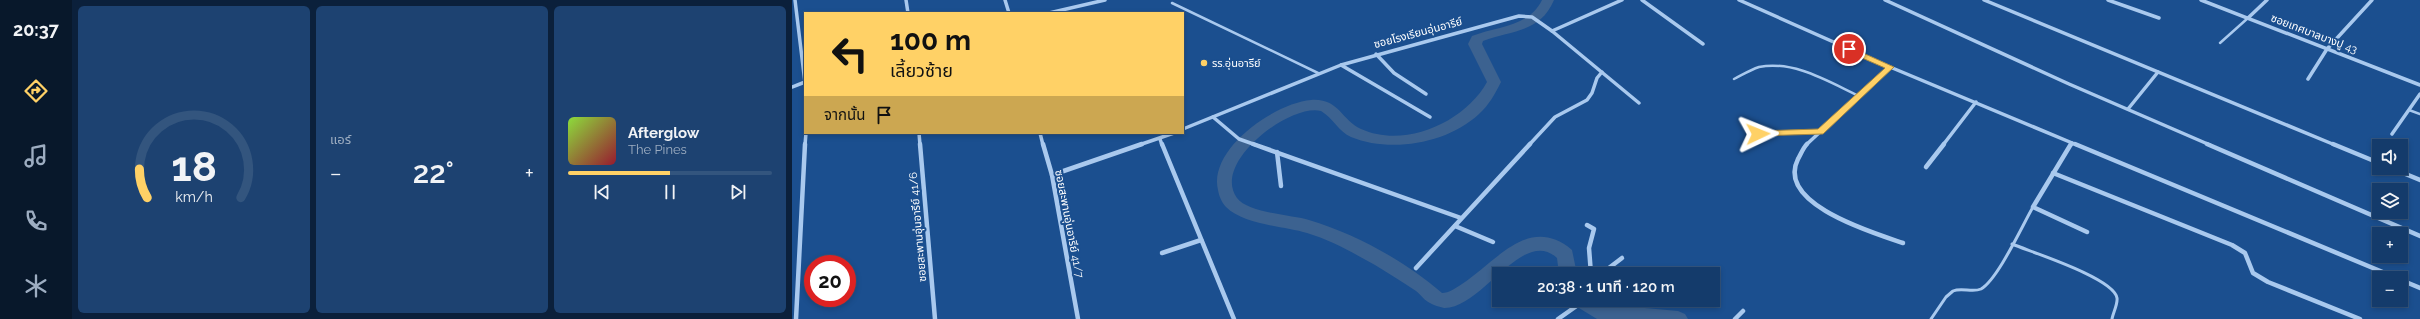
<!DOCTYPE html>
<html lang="th">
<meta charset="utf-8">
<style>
body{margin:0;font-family:Raleway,"Noto Sans Thai",sans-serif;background:#1d4271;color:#f1f3f6;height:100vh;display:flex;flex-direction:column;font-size:15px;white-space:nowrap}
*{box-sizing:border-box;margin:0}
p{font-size:13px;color:#9dadc1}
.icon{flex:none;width:22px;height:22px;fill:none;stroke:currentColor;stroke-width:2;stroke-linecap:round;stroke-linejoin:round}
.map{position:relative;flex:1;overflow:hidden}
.panel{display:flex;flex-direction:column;gap:6px;padding:6px;background:#0b203b;width:720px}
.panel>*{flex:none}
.top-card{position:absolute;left:12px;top:12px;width:380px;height:122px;border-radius:0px;box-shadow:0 2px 6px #0003,0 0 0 1px #33557e;background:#ffd166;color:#111;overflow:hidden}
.controls{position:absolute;left:1580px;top:139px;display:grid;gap:8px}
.controls a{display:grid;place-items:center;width:36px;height:36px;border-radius:0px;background:#143b6b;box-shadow:0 2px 6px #0003,0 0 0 1px #33557e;font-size:20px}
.speed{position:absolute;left:12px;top:255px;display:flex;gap:8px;font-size:20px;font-weight:700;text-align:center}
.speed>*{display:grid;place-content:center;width:52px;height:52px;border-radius:50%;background:#143b6b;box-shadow:0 2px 6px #0003,0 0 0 1px #33557e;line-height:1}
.speed .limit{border:6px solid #d22;background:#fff;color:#111}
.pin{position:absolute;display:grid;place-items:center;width:34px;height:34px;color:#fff;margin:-17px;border:2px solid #fff;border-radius:50%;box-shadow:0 1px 4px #0007}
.me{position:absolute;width:44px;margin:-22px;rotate:88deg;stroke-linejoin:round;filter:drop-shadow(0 0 3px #0008)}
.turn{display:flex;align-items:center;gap:14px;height:84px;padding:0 20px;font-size:18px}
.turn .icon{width:52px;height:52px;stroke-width:2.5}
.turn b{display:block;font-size:28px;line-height:34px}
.then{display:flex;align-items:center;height:38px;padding:0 20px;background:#0003;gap:8px;font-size:15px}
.big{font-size:30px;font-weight:600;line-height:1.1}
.panel .card{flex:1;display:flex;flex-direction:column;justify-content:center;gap:6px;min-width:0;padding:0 14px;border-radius:6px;background:#1d4271}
.panel .dial{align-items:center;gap:0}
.dial svg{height:104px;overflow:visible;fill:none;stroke:#33557e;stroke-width:7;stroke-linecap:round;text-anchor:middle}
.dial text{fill:#f1f3f6;stroke:none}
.song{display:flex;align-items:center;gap:12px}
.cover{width:48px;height:48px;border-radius:6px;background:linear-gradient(135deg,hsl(90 70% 55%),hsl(350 70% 35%))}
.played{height:4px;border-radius:2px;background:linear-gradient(90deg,#ffd166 50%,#33557e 50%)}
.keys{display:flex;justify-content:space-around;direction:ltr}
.heat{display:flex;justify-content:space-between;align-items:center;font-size:22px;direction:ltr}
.panel .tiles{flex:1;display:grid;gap:6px;grid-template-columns:repeat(3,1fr)}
.trip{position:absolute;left:700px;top:267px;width:228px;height:40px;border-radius:0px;background:#143b6b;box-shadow:0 2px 6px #0003,0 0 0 1px #33557e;font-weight:600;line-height:40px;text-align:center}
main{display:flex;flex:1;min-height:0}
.tab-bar{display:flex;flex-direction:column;width:72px;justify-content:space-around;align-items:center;background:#08182b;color:#9dadc1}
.tab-bar .icon{width:28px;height:28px}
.tab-bar .on{color:#ffd166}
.tab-bar b{font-size:18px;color:#f1f3f6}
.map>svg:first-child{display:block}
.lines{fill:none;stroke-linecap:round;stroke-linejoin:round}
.canal{fill:#3c6290;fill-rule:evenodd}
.lane-far1{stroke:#a9c9ee;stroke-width:2.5}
.lane{stroke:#a9c9ee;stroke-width:3}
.street-far1{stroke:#a9c9ee;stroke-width:3.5}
.street{stroke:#a9c9ee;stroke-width:4.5}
.route{fill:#ffd166;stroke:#a68842}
.poi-dot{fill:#ffd166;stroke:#1b4f8f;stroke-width:1.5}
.labels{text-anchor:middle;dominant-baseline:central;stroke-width:4;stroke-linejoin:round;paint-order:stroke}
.street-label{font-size:11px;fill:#fff;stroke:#1b4f8f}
.poi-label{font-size:11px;fill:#fff;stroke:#1b4f8f;text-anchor:start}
</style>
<main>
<nav class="tab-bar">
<b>20:37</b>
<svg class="icon on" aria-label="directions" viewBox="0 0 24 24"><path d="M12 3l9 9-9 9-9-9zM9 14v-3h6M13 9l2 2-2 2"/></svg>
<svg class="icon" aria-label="music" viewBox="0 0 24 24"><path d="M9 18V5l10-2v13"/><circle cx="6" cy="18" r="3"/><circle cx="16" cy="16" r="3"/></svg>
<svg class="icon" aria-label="phone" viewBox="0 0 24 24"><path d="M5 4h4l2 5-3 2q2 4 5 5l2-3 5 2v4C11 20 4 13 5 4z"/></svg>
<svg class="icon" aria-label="climate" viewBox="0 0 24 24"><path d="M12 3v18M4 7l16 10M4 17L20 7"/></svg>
</nav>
<section class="panel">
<div class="tiles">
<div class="card dial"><svg viewBox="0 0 100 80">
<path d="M14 69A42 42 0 1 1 86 69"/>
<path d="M14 69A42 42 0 0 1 8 47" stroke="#ffd166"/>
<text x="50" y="56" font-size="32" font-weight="700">18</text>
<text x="50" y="72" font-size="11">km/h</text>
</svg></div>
<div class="card"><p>แอร์</p>
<div class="heat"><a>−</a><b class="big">22°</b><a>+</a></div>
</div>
<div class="card">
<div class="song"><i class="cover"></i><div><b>Afterglow</b><p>The Pines</p></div></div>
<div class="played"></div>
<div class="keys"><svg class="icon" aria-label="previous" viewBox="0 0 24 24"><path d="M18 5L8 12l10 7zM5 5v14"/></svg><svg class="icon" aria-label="pause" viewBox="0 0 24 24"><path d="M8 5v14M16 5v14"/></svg><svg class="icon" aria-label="next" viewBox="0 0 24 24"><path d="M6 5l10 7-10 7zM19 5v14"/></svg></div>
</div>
</div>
</section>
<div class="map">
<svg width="1628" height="319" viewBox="0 0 1628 319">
<rect width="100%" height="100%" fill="#1b4f8f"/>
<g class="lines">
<g class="canal">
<path d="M 750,0 L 762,0 C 748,33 720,30 691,41 L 690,44 L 709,82 C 703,94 697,105 687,114 C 655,144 598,153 559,137 C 547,132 541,118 529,111 C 498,103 419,163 445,198 C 456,213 500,215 517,220 C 564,234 613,261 650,293 C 657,293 664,288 670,284 C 705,261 737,214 780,250 L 785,274 L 767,274 L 765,258 C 731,226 690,309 652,308 C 648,307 641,305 638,303 C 633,301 629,295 624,291 C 611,282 597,274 583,265 C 561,253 539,240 515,233 C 492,226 452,225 434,207 C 430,203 427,196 426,190 C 416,149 483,103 519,100 C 547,98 549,120 569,129 C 613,149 673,122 695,82 L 676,44 L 680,36 C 705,26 737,27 750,0 Z"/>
<polygon points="780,300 803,300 809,304 886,311 893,314 896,319 805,319 782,305"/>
</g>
<g class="lane-far1">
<polyline points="380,3 526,73"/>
<polyline points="1428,43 1456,18"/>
<path d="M 942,79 C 950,75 958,70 967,67 C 1002,60 1037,82 1067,96"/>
<polyline points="1617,110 1628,114"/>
<polyline points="966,134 1028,132"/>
</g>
<g class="lane">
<path d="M 1220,244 C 1239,252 1322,278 1325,298 C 1326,304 1321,313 1320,319"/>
<path d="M 1139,319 L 1154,297 L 1161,291 C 1170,287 1180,293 1189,289 C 1206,279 1230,226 1241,207"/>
</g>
<g class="street-far1">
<polyline points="3,0 13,83"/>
<polyline points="114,0 116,13"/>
<polyline points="213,0 217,13"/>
<polyline points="850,0 911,44"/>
<polyline points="947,0 1098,67 1285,145"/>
<polyline points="1093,0 1277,84 1418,145"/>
<polyline points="1192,0 1543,145"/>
<polyline points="1316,0 1367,18"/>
<polyline points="1409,0 1628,85"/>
<polyline points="257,13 313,0"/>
<polyline points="1456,18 1475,0"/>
<polyline points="760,31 830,0"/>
<polyline points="584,54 602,73 634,94"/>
<polyline points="549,65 638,117"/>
<polyline points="1516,79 1535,49 1580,0"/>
<polyline points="0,87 13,82"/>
<polyline points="1336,109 1366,72"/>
<polyline points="421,117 447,139 464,145"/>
<polyline points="391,129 549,65 727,16 740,17 760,31 847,103"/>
<polyline points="127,133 128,145"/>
<polyline points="248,133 251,145"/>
<polyline points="1600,134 1628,94"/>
<polyline points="368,139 370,145"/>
<polyline points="13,145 14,133"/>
<polyline points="347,145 382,133"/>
<polyline points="737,145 763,117 795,100 800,93 805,78 810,72"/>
<polyline points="1014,145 1098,67"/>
<polyline points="1151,145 1184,102"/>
<polyline points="1279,145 1280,143"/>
</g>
<g class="street">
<polyline points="128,144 143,319"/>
<polyline points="251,144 260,175 286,319"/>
<polyline points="370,144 442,319"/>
<polyline points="461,144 669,218"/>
<path d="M 1015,144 C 1011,148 1009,154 1006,159 C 983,204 1082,233 1111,243"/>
<polyline points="1279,144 1241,207 1295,232"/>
<polyline points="1283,144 1605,278"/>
<polyline points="1415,144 1628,236"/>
<polyline points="1541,144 1587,163"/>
<polyline points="485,152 489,186"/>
<polyline points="1134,167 1152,144"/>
<polyline points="1599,168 1628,180"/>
<polyline points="1261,173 1440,245 1453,253 1461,273 1476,282 1568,319"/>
<polyline points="260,175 350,144"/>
<polyline points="795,225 802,229 797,248 799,274"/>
<polyline points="663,226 701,242"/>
<polyline points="370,253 409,240"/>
<polyline points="624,268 738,144"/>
<polyline points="809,274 830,258"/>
<polyline points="1609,280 1628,288"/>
<polyline points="4,319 13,144"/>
<polyline points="766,319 793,300"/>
<polyline points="943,319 951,311"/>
</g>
</g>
<polygon class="route" points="1054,48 1060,48 1102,67 1031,134 963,136 961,134 966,131 1026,129 1093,68 1054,51"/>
<circle class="poi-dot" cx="412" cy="63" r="4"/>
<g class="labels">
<g class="street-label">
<text transform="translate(626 33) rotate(-15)">ซอยโรงเรียนอุ่นอารีย์</text>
<text transform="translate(1522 34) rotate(21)">ซอยเทศบาลบางปู 43</text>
<text transform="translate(277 224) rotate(79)">ซอยสะพานอุ่นอารีย์ 41/7</text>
<text transform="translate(126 227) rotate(-95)">ซอยสะพานอุ่นอารีย์ 41/6</text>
</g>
<g class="poi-label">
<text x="420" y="63">รร.อุ่นอารีย์</text>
</g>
</g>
</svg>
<div class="controls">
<a><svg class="icon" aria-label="sound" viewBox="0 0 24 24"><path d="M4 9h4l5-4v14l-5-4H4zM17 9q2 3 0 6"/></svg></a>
<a><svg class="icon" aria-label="layers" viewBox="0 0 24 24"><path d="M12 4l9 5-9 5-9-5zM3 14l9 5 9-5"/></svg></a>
<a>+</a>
<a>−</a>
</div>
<div class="speed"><div class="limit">20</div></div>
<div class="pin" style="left:1057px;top:49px;background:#d93025"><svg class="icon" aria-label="arrive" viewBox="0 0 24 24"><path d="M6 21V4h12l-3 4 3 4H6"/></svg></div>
<svg class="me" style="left:966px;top:134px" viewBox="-20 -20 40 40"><path d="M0-17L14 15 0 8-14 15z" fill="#ffd166" stroke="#fff" stroke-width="4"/></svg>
<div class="trip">20:38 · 1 นาที · 120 m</div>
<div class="top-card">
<div class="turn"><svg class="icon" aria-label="left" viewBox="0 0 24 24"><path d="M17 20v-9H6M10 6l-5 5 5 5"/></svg><div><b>100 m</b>เลี้ยวซ้าย</div></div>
<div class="then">จากนั้น<svg class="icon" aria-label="arrive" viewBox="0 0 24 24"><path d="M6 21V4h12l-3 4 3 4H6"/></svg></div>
</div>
</div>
</main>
